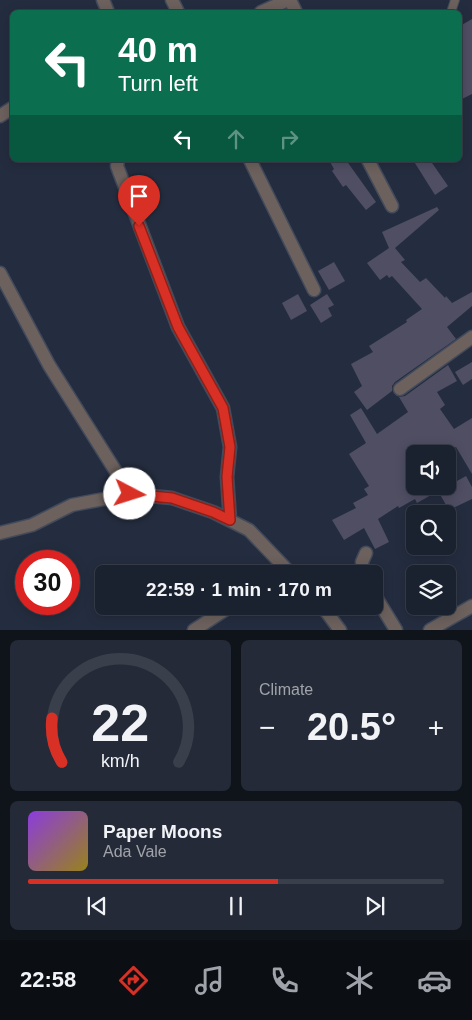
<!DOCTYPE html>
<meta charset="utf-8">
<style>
body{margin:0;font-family:Arial,sans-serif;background:#242a37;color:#f1f3f6;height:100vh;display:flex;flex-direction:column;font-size:19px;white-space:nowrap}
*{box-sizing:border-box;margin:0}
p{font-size:16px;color:#a0a4aa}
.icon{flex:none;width:28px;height:28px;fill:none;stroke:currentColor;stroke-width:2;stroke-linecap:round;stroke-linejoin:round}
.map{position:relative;height:630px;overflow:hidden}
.sheet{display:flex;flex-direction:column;gap:10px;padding:10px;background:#0f131a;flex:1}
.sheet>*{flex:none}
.banner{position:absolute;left:10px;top:10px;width:452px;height:152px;border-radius:8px;box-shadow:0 2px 12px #0003,0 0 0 1px #393f4b;background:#0b6e4f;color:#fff;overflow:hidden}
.buttons{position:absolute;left:406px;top:445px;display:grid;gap:10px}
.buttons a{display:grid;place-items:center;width:50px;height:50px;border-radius:8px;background:#1b222f;box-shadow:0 2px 12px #0003,0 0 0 1px #393f4b;font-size:25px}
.speed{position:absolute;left:15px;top:550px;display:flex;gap:10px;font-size:25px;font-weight:700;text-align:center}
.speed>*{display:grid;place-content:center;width:65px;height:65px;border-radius:50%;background:#1b222f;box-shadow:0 2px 12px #0003,0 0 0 1px #393f4b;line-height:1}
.speed .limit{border:8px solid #d22;background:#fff;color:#111}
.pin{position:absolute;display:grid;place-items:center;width:42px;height:42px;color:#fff;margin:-51px -21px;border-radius:50% 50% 50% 0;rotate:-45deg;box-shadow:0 0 5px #0007}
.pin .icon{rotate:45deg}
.me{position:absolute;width:55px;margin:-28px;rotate:95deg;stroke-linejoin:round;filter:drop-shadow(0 0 4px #0008)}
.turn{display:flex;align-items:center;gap:18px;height:105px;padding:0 25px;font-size:22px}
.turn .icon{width:65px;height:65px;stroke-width:2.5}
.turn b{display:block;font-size:35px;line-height:42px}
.lanes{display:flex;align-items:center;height:48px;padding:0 25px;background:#0003;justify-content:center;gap:25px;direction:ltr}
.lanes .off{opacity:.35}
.big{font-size:38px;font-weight:600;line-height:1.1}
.sheet .card{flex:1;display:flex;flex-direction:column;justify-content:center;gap:8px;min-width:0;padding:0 18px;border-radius:8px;background:#242a37}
.sheet .dial{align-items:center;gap:0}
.dial svg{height:130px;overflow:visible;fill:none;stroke:#393f4b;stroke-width:7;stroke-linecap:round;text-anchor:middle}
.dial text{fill:#f1f3f6;stroke:none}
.song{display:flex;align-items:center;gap:15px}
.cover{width:60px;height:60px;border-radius:8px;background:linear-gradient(135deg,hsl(270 70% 55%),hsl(50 70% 35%))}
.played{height:5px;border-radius:2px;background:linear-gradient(90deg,#d93025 60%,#393f4b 60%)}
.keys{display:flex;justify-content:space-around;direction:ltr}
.heat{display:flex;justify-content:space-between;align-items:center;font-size:28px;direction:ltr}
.sheet .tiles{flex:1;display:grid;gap:10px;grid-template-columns:1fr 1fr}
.card:last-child{grid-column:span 2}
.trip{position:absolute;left:95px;top:565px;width:288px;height:50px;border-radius:8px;background:#1b222f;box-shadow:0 2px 12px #0003,0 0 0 1px #393f4b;font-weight:600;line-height:50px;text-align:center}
.tab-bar{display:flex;height:80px;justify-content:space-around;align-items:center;background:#0b0e13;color:#a0a4aa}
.tab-bar .icon{width:35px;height:35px}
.tab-bar .active{color:#d93025}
.tab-bar b{font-size:22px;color:#f1f3f6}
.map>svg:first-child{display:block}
.building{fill:#4f4e63}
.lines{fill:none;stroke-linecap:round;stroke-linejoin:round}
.service-casing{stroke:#424a5b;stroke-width:10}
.minor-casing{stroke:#424a5b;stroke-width:15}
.service{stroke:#6c615d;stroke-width:8}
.minor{stroke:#6c615d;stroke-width:12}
.route-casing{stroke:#8d1f18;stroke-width:12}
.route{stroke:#d93025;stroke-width:9}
</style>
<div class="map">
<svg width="472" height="630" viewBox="0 0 472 630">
<rect width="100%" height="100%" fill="#242d3f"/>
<g class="building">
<polygon points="472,19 472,94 460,100 460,26"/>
<polygon points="329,160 346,160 376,202 366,210 346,185 343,187 332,171 334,169"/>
<polygon points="413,160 430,160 448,186 435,195"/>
<polygon points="437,207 439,210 395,248 405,260 401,262 420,282 426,278 445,298 446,296 452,303 472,292 472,306 447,327 456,339 395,382 392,386 392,391 367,410 354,392 362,386 351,364 373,352 369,346 407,322 406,320 422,309 392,276 389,278 387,275 380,280 367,263 389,248 382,232"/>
<polygon points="334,262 345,281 329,290 318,271"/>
<polygon points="298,294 307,311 291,320 282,303"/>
<polygon points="327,294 334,305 328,308 332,316 321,323 310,305"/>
<polygon points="472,362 472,379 463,385 455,372"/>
<polygon points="448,365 457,381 437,392 445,405 440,409 454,429 472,418 472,474 456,447 445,454 436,454 432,447 421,454 415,454 415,486 448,486 466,476 472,487 472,499 449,510 438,491 417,503 415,499 399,508 398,506 378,519 389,542 375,549 364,528 344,540 332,520 356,508 353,503 368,495 364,489 369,486 349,454 366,443 350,415 361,408 377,434 408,412 399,397 405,396"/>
</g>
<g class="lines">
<defs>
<polyline id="service" points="451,12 455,0"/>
<g id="minor">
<polyline points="103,0 108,12"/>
<polyline points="172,0 178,12"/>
<polyline points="290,0 296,12"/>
<polyline points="261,12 288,0"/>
<polyline points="0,116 12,108"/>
<polyline points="118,160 117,166 178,327 223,408 230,447 227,477 230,520"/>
<polyline points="250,160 314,290"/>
<polyline points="368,160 392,206"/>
<polyline points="0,273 49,365 130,494"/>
<polyline points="400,389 472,337"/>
<polyline points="0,533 32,525 72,505 130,494 172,498 213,512 249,530 291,574"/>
<polyline points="363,574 362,562 366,553"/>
<polyline points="374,594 396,630"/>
<polyline points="322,606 340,630"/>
<polyline points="194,630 231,606"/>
<polyline points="430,630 472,606"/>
</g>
</defs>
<use href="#service" class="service-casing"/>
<use href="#minor" class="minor-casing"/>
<use href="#service" class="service"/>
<use href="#minor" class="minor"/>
</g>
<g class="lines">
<defs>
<polyline id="route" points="130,494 172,498 213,512 230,520 227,477 230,447 223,408 178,327 139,226"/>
</defs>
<use href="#route" class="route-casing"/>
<use href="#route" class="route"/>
</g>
</svg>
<div class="buttons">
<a><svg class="icon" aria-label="sound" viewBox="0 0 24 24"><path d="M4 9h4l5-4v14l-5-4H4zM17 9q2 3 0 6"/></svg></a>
<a><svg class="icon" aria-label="search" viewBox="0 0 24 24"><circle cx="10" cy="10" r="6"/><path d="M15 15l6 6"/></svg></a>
<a><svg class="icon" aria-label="layers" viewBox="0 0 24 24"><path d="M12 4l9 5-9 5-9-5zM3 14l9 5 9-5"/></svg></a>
</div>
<div class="speed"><div class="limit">30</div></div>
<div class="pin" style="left:139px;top:226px;background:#d93025"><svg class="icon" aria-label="arrive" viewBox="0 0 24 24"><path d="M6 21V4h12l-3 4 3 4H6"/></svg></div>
<svg class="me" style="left:130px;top:494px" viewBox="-20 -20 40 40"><circle r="19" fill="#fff"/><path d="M0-13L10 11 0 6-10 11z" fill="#d93025"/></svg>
<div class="trip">22:59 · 1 min · 170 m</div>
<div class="banner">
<div class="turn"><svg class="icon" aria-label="left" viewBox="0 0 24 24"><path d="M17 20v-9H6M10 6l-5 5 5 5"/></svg><div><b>40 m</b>Turn left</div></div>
<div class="lanes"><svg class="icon" aria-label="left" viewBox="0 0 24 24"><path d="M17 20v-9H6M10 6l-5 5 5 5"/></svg><svg class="icon off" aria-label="ahead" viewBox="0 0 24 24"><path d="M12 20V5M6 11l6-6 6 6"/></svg><svg class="icon off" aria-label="right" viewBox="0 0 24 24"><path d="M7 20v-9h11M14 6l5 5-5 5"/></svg></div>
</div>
</div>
<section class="sheet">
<div class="tiles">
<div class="card dial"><svg viewBox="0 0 100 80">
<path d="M14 69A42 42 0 1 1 86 69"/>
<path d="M14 69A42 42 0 0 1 8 42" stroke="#d93025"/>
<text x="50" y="56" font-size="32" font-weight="700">22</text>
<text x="50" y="72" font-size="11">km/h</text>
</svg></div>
<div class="card"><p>Climate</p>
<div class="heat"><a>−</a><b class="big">20.5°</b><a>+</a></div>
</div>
<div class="card">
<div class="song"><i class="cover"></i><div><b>Paper Moons</b><p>Ada Vale</p></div></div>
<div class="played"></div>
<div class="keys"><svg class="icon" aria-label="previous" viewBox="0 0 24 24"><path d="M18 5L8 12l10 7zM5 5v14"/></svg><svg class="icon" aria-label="pause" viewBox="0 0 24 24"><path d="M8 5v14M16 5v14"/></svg><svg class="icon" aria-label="next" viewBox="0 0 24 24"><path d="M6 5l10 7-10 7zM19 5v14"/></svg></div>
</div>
</div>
</section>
<nav class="tab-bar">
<b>22:58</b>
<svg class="icon active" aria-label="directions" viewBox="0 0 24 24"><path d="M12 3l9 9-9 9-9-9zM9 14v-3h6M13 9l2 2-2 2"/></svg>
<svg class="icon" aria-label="music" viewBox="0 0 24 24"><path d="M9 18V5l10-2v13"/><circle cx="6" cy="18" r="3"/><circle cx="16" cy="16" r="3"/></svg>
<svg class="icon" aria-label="phone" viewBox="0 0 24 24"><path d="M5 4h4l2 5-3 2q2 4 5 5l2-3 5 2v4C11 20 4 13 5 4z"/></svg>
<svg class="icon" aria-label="climate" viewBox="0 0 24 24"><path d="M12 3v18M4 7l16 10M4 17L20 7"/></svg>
<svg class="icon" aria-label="car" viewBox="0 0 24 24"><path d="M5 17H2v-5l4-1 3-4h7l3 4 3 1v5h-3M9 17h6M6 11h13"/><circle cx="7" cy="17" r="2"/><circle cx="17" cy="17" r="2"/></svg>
</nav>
